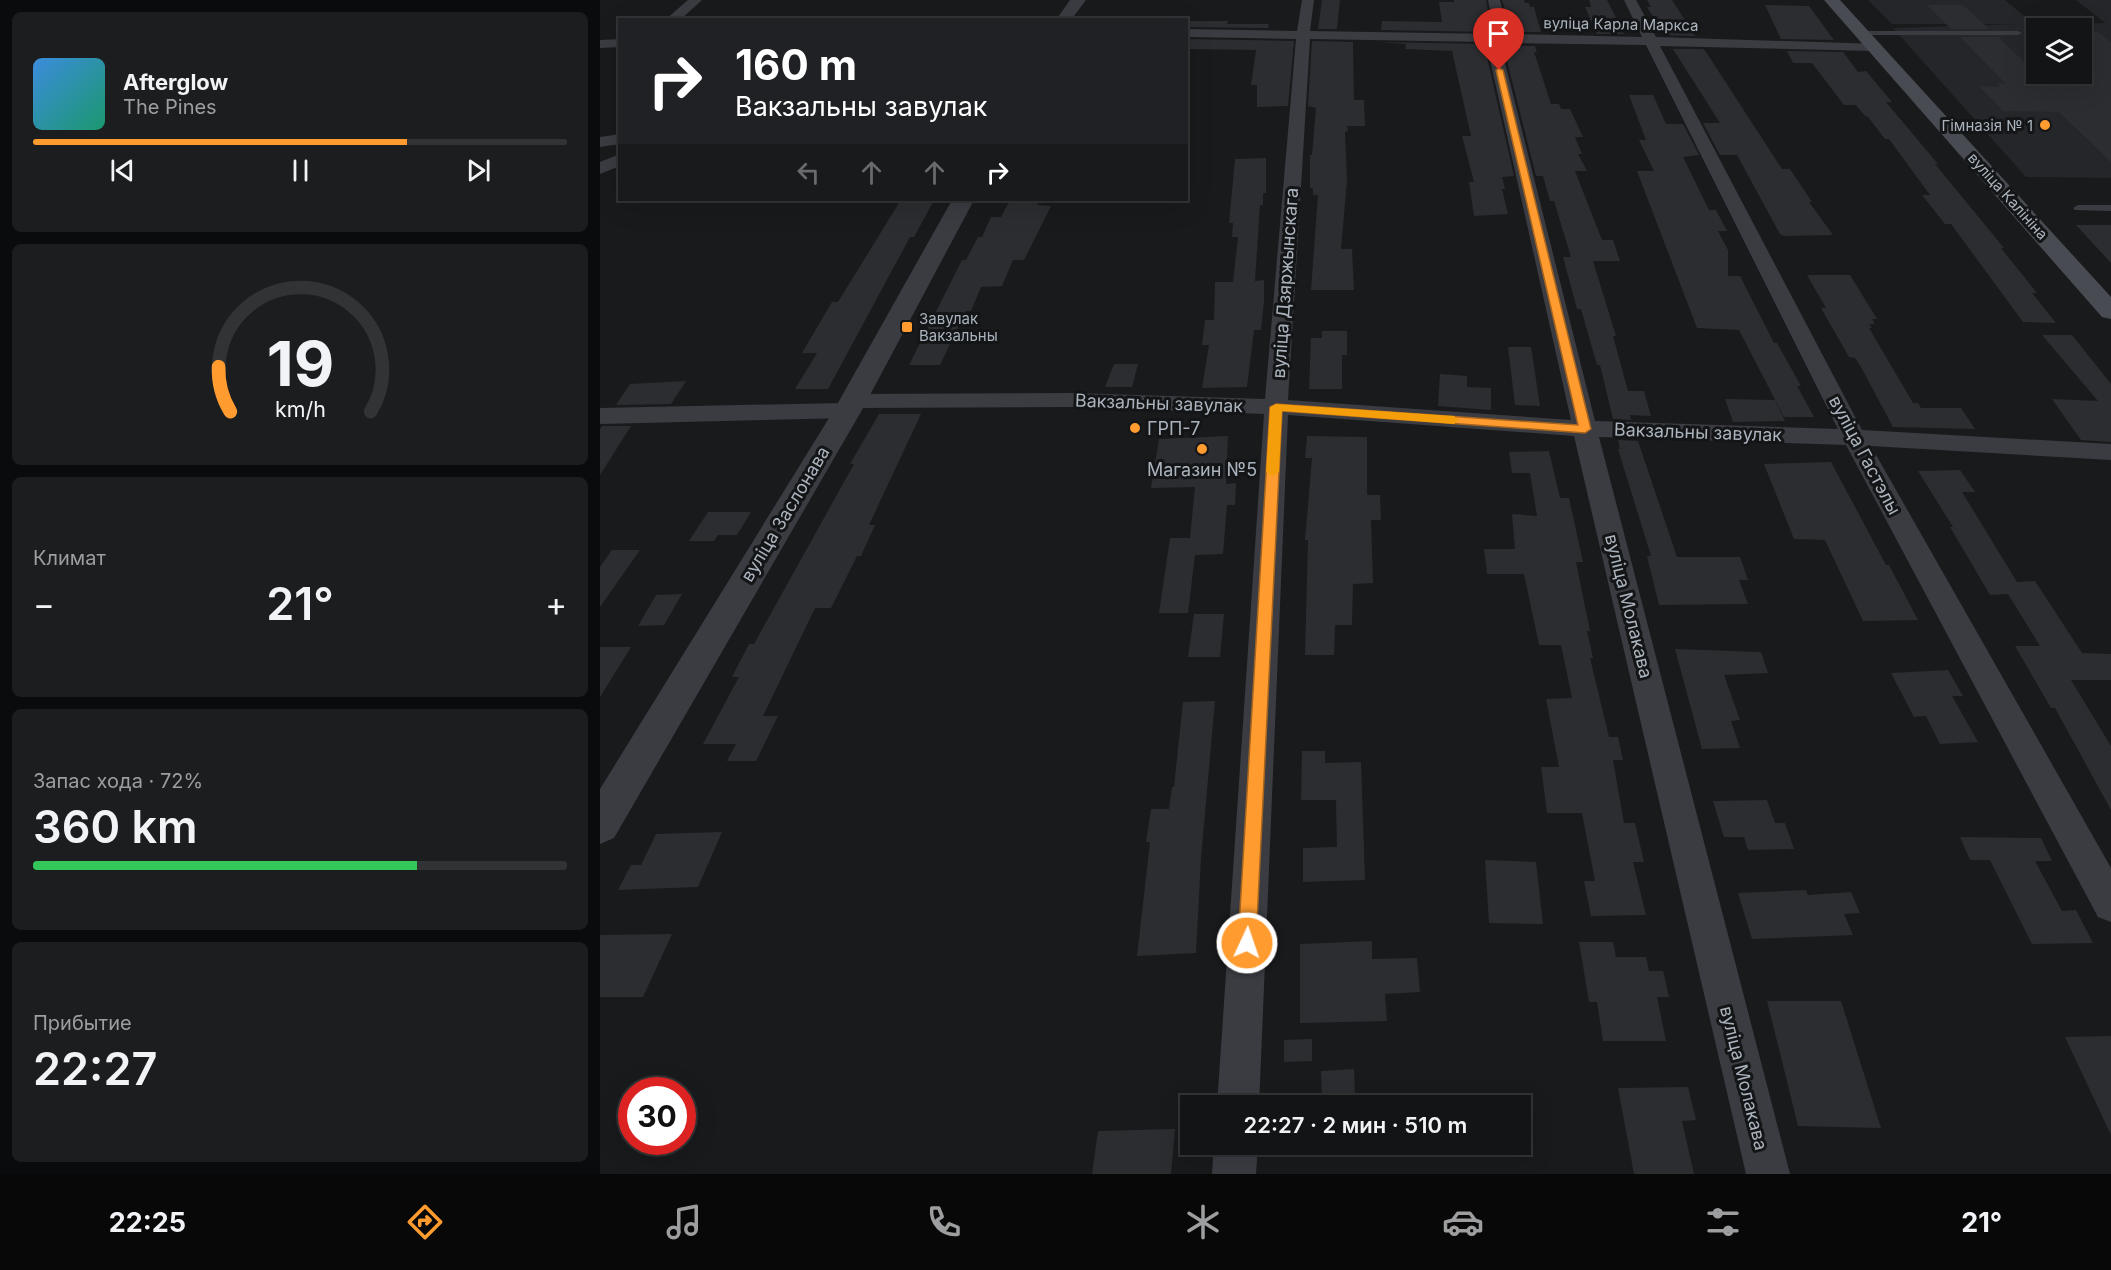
<!DOCTYPE html>
<html lang="ru">
<meta charset="utf-8">
<style>
body{margin:0;font-family:Inter,sans-serif;background:#1c1d1e;color:#f1f3f6;height:100vh;display:flex;flex-direction:column;font-size:22px;white-space:nowrap}
*{box-sizing:border-box;margin:0}
p{font-size:20px;color:#9d9ea0}
.icon{flex:none;width:33px;height:33px;fill:none;stroke:currentColor;stroke-width:2;stroke-linecap:round;stroke-linejoin:round}
.map{position:relative;flex:1;overflow:hidden}
.side{display:flex;flex-direction:column;gap:12px;padding:12px;background:#0a0b0c;width:600px}
.side>*{flex:none}
.banner{position:absolute;left:18px;top:18px;width:570px;height:183px;border-radius:0px;box-shadow:0 6px 24px #0002,0 0 0 2px #323334;background:#202124;color:#fff;overflow:hidden}
.tools{position:absolute;left:1426px;top:18px;display:grid;gap:12px}
.tools a{display:grid;place-items:center;width:66px;height:66px;border-radius:0px;background:#131415;box-shadow:0 6px 24px #0002,0 0 0 2px #323334;font-size:30px}
.speed{position:absolute;left:18px;top:1077px;display:flex;gap:12px;font-size:30px;font-weight:700;text-align:center}
.speed>*{display:grid;place-content:center;width:78px;height:78px;border-radius:50%;background:#131415;box-shadow:0 6px 24px #0002,0 0 0 2px #323334;line-height:1}
.speed .limit{border:9px solid #d22;background:#fff;color:#111}
.pin{position:absolute;display:grid;place-items:center;width:51px;height:51px;color:#fff;margin:-62px -26px;border-radius:50% 50% 50% 0;rotate:-45deg;box-shadow:0 0 6px #0007}
.pin .icon{rotate:45deg}
.me{position:absolute;width:66px;margin:-33px;rotate:3deg;stroke-linejoin:round;filter:drop-shadow(0 0 4px #0008)}
.turn{display:flex;align-items:center;gap:21px;height:126px;padding:0 18px;font-size:27px}
.turn .icon{width:78px;height:78px;stroke-width:2.5}
.turn b{display:block;font-size:42px;line-height:51px}
.lanes{display:flex;align-items:center;height:57px;padding:0 18px;background:#0003;justify-content:center;gap:30px;direction:ltr}
.lanes .off{opacity:.35}
.big{font-size:45px;font-weight:600;line-height:1.1}
.side .card{flex:1;display:flex;flex-direction:column;justify-content:center;gap:9px;min-width:0;padding:0 21px;border-radius:9px;background:#1c1d1e}
.side .dial{align-items:center;gap:0}
.dial svg{height:156px;overflow:visible;fill:none;stroke:#323334;stroke-width:7;stroke-linecap:round;text-anchor:middle}
.dial text{fill:#f1f3f6;stroke:none}
.song{display:flex;align-items:center;gap:18px}
.cover{width:72px;height:72px;border-radius:9px;background:linear-gradient(135deg,hsl(210 70% 55%),hsl(160 70% 35%))}
.played{height:6px;border-radius:3px;background:linear-gradient(90deg,#ff9b2f 70%,#323334 70%)}
.keys{display:flex;justify-content:space-around;direction:ltr}
.heat{display:flex;justify-content:space-between;align-items:center;font-size:33px;direction:ltr}
.charge{height:9px;border-radius:4px;background:linear-gradient(90deg,#34c759 72%,#323334 0)}
.trip{position:absolute;left:580px;top:1095px;width:351px;height:60px;border-radius:0px;background:#131415;box-shadow:0 6px 24px #0002,0 0 0 2px #323334;font-weight:600;line-height:60px;text-align:center}
.dock{display:flex;height:96px;justify-content:space-around;align-items:center;background:#080808;color:#9d9ea0}
.dock .icon{width:42px;height:42px}
.dock .selected{color:#ff9b2f}
.dock b{font-size:27px;color:#f1f3f6}
main{display:flex;flex:1;min-height:0}
.map>svg:first-child{display:block}
.built{fill:#252629;fill-rule:evenodd}
.building{fill:#2c2d30}
.lines{fill:none;stroke-linecap:round;stroke-linejoin:round}
.service{fill:#3a3c42;fill-rule:evenodd}
.minor{fill:#3a3c42;fill-rule:evenodd}
.tertiary{fill:#3a3c42;fill-rule:evenodd}
.secondary{fill:#484c52;fill-rule:evenodd}
.route{fill:#ff9b2f;stroke:#a6651f;stroke-width:1.5}
.slow{fill:#f59e0b}
.poi-dot{fill:#ff9b2f;stroke:#141517;stroke-width:2}
.labels{text-anchor:middle;dominant-baseline:central;stroke-width:6;stroke-linejoin:round;paint-order:stroke}
.far-street-label{font-size:15px;fill:#abb3bd;stroke:#141517}
.far-poi-label{font-size:15px;fill:#abb3bd;stroke:#141517;text-anchor:end}
.street-label{font-size:18px;fill:#abb3bd;stroke:#141517}
.poi-label{font-size:18px;fill:#abb3bd;stroke:#141517;text-anchor:start}
</style>
<main>
<section class="side">
<div class="card">
<div class="song"><i class="cover"></i><div><b>Afterglow</b><p>The Pines</p></div></div>
<div class="played"></div>
<div class="keys"><svg class="icon" aria-label="previous" viewBox="0 0 24 24"><path d="M18 5L8 12l10 7zM5 5v14"/></svg><svg class="icon" aria-label="pause" viewBox="0 0 24 24"><path d="M8 5v14M16 5v14"/></svg><svg class="icon" aria-label="next" viewBox="0 0 24 24"><path d="M6 5l10 7-10 7zM19 5v14"/></svg></div>
</div>
<div class="card dial"><svg viewBox="0 0 100 80">
<path d="M14 69A42 42 0 1 1 86 69"/>
<path d="M14 69A42 42 0 0 1 8 46" stroke="#ff9b2f"/>
<text x="50" y="56" font-size="32" font-weight="700">19</text>
<text x="50" y="72" font-size="11">km/h</text>
</svg></div>
<div class="card"><p>Климат</p>
<div class="heat"><a>−</a><b class="big">21°</b><a>+</a></div>
</div>
<div class="card"><p>Запас хода · 72%</p><b class="big">360 km</b><div class="charge"></div></div>
<div class="card"><p>Прибытие</p><b class="big">22:27</b></div>
</section>
<div class="map">
<svg width="1511" height="1174" viewBox="0 0 1511 1174">
<rect width="100%" height="100%" fill="#191a1c"/>
<path class="built" d="M 1268,0 L 1405,0 L 1435,25 L 1505,23 L 1476,0 L 1511,0 L 1511,178 L 1426,177 L 1293,28 L 1418,24 L 1292,24 ZM 1437,28 L 1482,28 L 1482,74 L 1437,74 Z"/>
<g class="building">
<polygon points="722,0 740,0 737,29 718,29"/>
<polygon points="854,0 886,0 892,32 781,30 782,21 842,22 839,2 854,2"/>
<polygon points="902,0 924,0 925,3 929,3 930,7 934,7 941,32 911,32"/>
<polygon points="989,0 1007,0 1024,34 997,34 985,7 991,7"/>
<polygon points="1047,0 1072,0 1095,36 1065,35 1047,7 1051,7"/>
<polygon points="1165,5 1209,6 1234,40 1181,39"/>
<polygon points="1327,5 1363,5 1389,29 1351,29"/>
<polygon points="586,21 628,21 627,24 669,24 668,28 586,27"/>
<polygon points="1482,32 1498,32 1511,42 1511,162 1459,112 1403,111 1379,86 1400,87 1397,83 1406,84 1360,37 1398,37 1437,74 1482,74"/>
<polygon points="586,39 694,41 688,106 657,107 657,85 651,85 656,50 586,49"/>
<polygon points="712,41 753,42 754,100 764,100 765,126 747,126 748,131 745,132 747,180 741,249 752,249 754,290 711,290 718,195 713,195 713,188 710,188 710,155 712,155 716,108 708,106"/>
<polygon points="779,42 884,44 914,176 902,177 905,189 902,189 908,214 874,216 869,182 874,182 862,136 871,136 852,51 805,49 806,44"/>
<polygon points="903,45 935,46 937,52 934,52 951,104 959,104 961,109 970,109 983,137 975,137 982,154 978,154 987,171 975,171 1002,240 1013,240 1020,261 993,261 1016,336 1013,336 1028,391 1044,391 1051,416 1030,415 1031,420 1013,419 1000,365 997,365 981,309 977,309 963,257 971,257 954,201 950,201 943,176 936,176"/>
<polygon points="1073,49 1103,49 1106,52 1182,169 1190,169 1212,202 1209,202 1233,235 1184,236 1180,234 1137,155 1120,155 1103,123 1120,123"/>
<polygon points="1187,51 1243,52 1258,72 1266,71 1292,102 1286,102 1338,164 1335,164 1404,248 1401,248 1437,293 1432,293 1456,323 1423,322 1351,224 1345,224 1322,195 1330,195 1289,139 1285,139 1268,117 1265,116 1256,105 1244,105 1212,63 1193,63"/>
<polygon points="1029,95 1053,95 1066,124 1083,124 1099,155 1083,157 1109,210 1116,210 1127,231 1118,231 1128,250 1128,276 1140,276 1174,343 1177,343 1201,386 1197,386 1214,417 1184,417 1139,330 1097,328 1037,171 1054,171 1039,140 1046,140"/>
<polygon points="666,158 666,193 663,193 663,205 660,205 655,281 664,280 664,301 661,330 654,330 647,387 602,388 609,345 602,345 605,320 614,320 615,282 633,282 638,237 632,237 633,223 629,223 635,159"/>
<polygon points="410,200 440,200 437,205 451,206 424,260 413,260 402,286 381,287 371,311 366,311 340,365 309,365 362,260 366,260 378,237 382,237 391,217 401,217"/>
<polygon points="333,202 314,237 310,237 228,389 195,389 217,353 202,353 232,302 238,302 299,203"/>
<polygon points="1476,225 1511,225 1511,263"/>
<polygon points="1207,275 1250,275 1277,319 1272,319 1275,324 1269,324 1272,328 1269,328 1313,403 1318,403 1321,408 1361,408 1375,429 1293,427 1261,367 1255,358 1249,357 1221,308 1226,308"/>
<polygon points="722,331 747,331 747,355 742,355 742,389 709,389 711,338 722,338"/>
<polygon points="1442,335 1472,335 1511,384 1511,442 1481,440 1452,399 1498,401"/>
<polygon points="908,347 931,347 940,406 915,405"/>
<polygon points="514,364 538,364 532,387 505,387"/>
<polygon points="840,374 867,376 867,387 891,388 891,410 838,406"/>
<polygon points="86,381 71,404 16,405 30,384"/>
<polygon points="1125,399 1175,400 1185,421 1133,422"/>
<polygon points="279,414 321,414 269,525 275,525 261,556 257,556 231,608 215,608 163,716 178,716 156,761 127,761 136,744 103,744 139,677 132,677 149,644 154,644 254,464 250,464"/>
<polygon points="2,426 31,426 0,475 0,429"/>
<polygon points="628,436 626,484 636,483 635,505 627,505 623,554 595,555 588,613 559,613 570,538 590,538 595,487 551,488 559,439"/>
<polygon points="707,436 767,437 767,495 780,495 781,520 771,520 773,583 753,584 752,625 735,625 734,655 705,655 708,540 705,540 712,458 705,458"/>
<polygon points="1018,440 1038,441 1077,557 1140,557 1148,580 1139,580 1148,604 1059,605 1047,556 1051,556 1018,449 1020,449"/>
<polygon points="949,451 960,498 969,498 983,562 976,562 990,631 987,631 993,658 990,658 1009,737 1018,737 1023,760 1013,760 1024,823 1035,823 1044,862 1033,862 1046,915 991,916 984,881 995,881 982,813 947,813 941,767 959,767 946,699 972,698 961,645 939,645 924,574 887,574 884,549 915,549 912,514 937,516 930,473 912,473 909,452"/>
<polygon points="1231,462 1286,565 1289,565 1318,620 1263,621 1225,540 1194,539 1164,464"/>
<polygon points="1360,470 1375,492 1362,492 1417,582 1435,581 1482,653 1511,654 1511,680 1471,680 1511,746 1511,810 1455,708 1451,708 1415,646 1440,646 1408,594 1390,595 1350,527 1353,527 1318,471"/>
<polygon points="108,512 151,512 137,535 118,535 114,541 89,541"/>
<polygon points="12,550 40,550 0,607 0,567"/>
<polygon points="82,594 64,625 38,626 56,595"/>
<polygon points="594,614 624,614 620,657 588,657"/>
<polygon points="0,647 31,647 0,697"/>
<polygon points="1075,649 1161,652 1168,673 1124,675 1140,720 1131,721 1140,748 1102,749"/>
<polygon points="1348,670 1363,696 1352,696 1378,742 1340,744 1326,716 1314,717 1291,673"/>
<polygon points="615,701 601,858 596,953 537,956 550,842 546,842 551,809 569,809 572,787 574,787 583,702"/>
<polygon points="702,751 725,751 725,763 761,762 765,880 703,882 703,848 737,847 736,800 701,800"/>
<polygon points="1167,800 1175,823 1185,823 1194,849 1148,850 1144,837 1124,837 1113,801"/>
<polygon points="122,832 98,887 18,890 31,865 41,865 56,834"/>
<polygon points="1360,837 1441,838 1452,861 1435,861 1462,911 1476,910 1493,943 1432,944 1390,860 1370,860"/>
<polygon points="885,860 936,862 943,924 889,923"/>
<polygon points="1206,890 1208,895 1251,892 1260,913 1244,914 1253,935 1152,939 1138,893"/>
<polygon points="72,934 43,997 0,997 0,935"/>
<polygon points="772,941 772,959 817,958 820,992 785,994 787,1021 700,1023 700,944"/>
<polygon points="979,942 1013,942 1016,957 1046,957 1049,971 1063,971 1069,997 1057,997 1066,1041 1003,1041 997,1002 989,1002"/>
<polygon points="1167,1001 1241,1001 1281,1128 1198,1126"/>
<polygon points="1511,1036 1511,1135 1465,1037"/>
<polygon points="712,1039 712,1061 684,1062 684,1040"/>
<polygon points="754,1069 755,1095 722,1097 721,1071"/>
<polygon points="1088,1087 1096,1120 1082,1121 1094,1174 1034,1174 1018,1088"/>
<polygon points="575,1129 571,1174 492,1174 498,1131"/>
</g>
<g class="lines">
<g class="service">
<polygon points="1262,31 1418,31 1422,33 1418,35 1259,35"/>
<polygon points="1478,205 1511,205 1511,211 1475,210 1473,208"/>
</g>
<g class="minor">
<polygon points="88,0 102,0 80,20 65,20"/>
<path d="M 702,0 L 714,0 L 710,31 L 895,34 L 888,0 L 900,0 L 909,34 L 1042,37 L 1024,0 L 1036,0 L 1056,37 L 1280,44 L 1282,47 L 1280,50 L 1275,51 L 1060,46 L 1262,430 L 1511,444 L 1511,460 L 1271,446 L 1511,868 L 1511,922 L 1498,917 L 1246,445 L 999,437 L 1190,1174 L 1146,1174 L 974,436 L 688,415 L 659,1106 L 617,1106 L 664,414 L 473,407 L 259,408 L 256,415 L 248,418 L 0,424 L 0,408 L 242,403 L 245,396 L 253,394 L 473,393 L 665,399 L 696,39 L 586,37 L 586,29 L 697,31 ZM 710,39 L 886,42 L 971,420 L 688,400 ZM 900,43 L 1046,45 L 1238,429 L 995,421 Z"/>
<polygon points="20,39 20,47 0,48 0,40"/>
<polygon points="20,134 20,144 0,147 0,137"/>
<polygon points="20,154 20,166 0,174 0,162"/>
<polygon points="614,1144 658,1144 656,1174 612,1174"/>
</g>
<g class="tertiary">
<polygon points="470,0 486,0 471,20 456,20"/>
<polygon points="352,200 374,200 262,410 14,838 0,844 0,789 234,410"/>
</g>
<polygon class="secondary" points="1224,0 1240,0 1511,297 1511,319 1502,317"/>
</g>
<polygon class="route" points="899,68 903,70 991,429 985,433 682,411 656,943 653,949 647,952 640,949 638,943 670,407 676,404 978,425 896,70"/>
<polygon class="slow" points="676,404 854,416 859,420 854,424 682,411 679,472 672,476 666,472 670,407"/>
<g class="poi-dot">
<circle cx="1445" cy="125" r="6"/>
<rect x="301" y="321" width="12" height="12" rx="3"/>
<circle cx="535" cy="428" r="6"/>
<circle cx="602" cy="449" r="6"/>
</g>
<g class="labels">
<g class="far-street-label">
<text transform="translate(1021 24) rotate(1)">вуліца Карла Маркса</text>
<text transform="translate(1408 196) rotate(48)">вуліца Калініна</text>
</g>
<g class="far-poi-label">
<text x="1433" y="125">Гімназія № 1</text>
<text x="319" y="318" text-anchor="start">Завулак<tspan x="319" dy="17">Вакзальны</tspan></text>
</g>
<g class="street-label">
<text transform="translate(685 283) rotate(-86)">вуліца Дзяржынскага</text>
<text transform="translate(559 403) rotate(2)">Вакзальны завулак</text>
<text transform="translate(1098 432) rotate(2)">Вакзальны завулак</text>
<text transform="translate(1265 455) rotate(62)">вуліца Гастэлы</text>
<text transform="translate(185 514) rotate(-59)">вуліца Заслонава</text>
<text transform="translate(1029 606) rotate(76)">вуліца Молакава</text>
<text transform="translate(1144 1078) rotate(76)">вуліца Молакава</text>
</g>
<g class="poi-label">
<text x="547" y="428">ГРП-7</text>
<text x="602" y="469" text-anchor="middle">Магазин №5</text>
</g>
</g>
</svg>
<div class="tools">
<a><svg class="icon" aria-label="layers" viewBox="0 0 24 24"><path d="M12 4l9 5-9 5-9-5zM3 14l9 5 9-5"/></svg></a>
</div>
<div class="speed"><div class="limit">30</div></div>
<div class="pin" style="left:899px;top:70px;background:#d93025"><svg class="icon" aria-label="arrive" viewBox="0 0 24 24"><path d="M6 21V4h12l-3 4 3 4H6"/></svg></div>
<svg class="me" style="left:647px;top:943px" viewBox="-20 -20 40 40"><circle r="17" fill="#ff9b2f" stroke="#fff" stroke-width="3"/><path d="M0-11L8 9 0 5-8 9z" fill="#fff"/></svg>
<div class="trip">22:27 · 2 мин · 510 m</div>
<div class="banner">
<div class="turn"><svg class="icon" aria-label="right" viewBox="0 0 24 24"><path d="M7 20v-9h11M14 6l5 5-5 5"/></svg><div><b>160 m</b>Вакзальны завулак</div></div>
<div class="lanes"><svg class="icon off" aria-label="left" viewBox="0 0 24 24"><path d="M17 20v-9H6M10 6l-5 5 5 5"/></svg><svg class="icon off" aria-label="ahead" viewBox="0 0 24 24"><path d="M12 20V5M6 11l6-6 6 6"/></svg><svg class="icon off" aria-label="ahead" viewBox="0 0 24 24"><path d="M12 20V5M6 11l6-6 6 6"/></svg><svg class="icon" aria-label="right" viewBox="0 0 24 24"><path d="M7 20v-9h11M14 6l5 5-5 5"/></svg></div>
</div>
</div>
</main>
<nav class="dock">
<b>22:25</b>
<svg class="icon selected" aria-label="directions" viewBox="0 0 24 24"><path d="M12 3l9 9-9 9-9-9zM9 14v-3h6M13 9l2 2-2 2"/></svg>
<svg class="icon" aria-label="music" viewBox="0 0 24 24"><path d="M9 18V5l10-2v13"/><circle cx="6" cy="18" r="3"/><circle cx="16" cy="16" r="3"/></svg>
<svg class="icon" aria-label="phone" viewBox="0 0 24 24"><path d="M5 4h4l2 5-3 2q2 4 5 5l2-3 5 2v4C11 20 4 13 5 4z"/></svg>
<svg class="icon" aria-label="climate" viewBox="0 0 24 24"><path d="M12 3v18M4 7l16 10M4 17L20 7"/></svg>
<svg class="icon" aria-label="car" viewBox="0 0 24 24"><path d="M5 17H2v-5l4-1 3-4h7l3 4 3 1v5h-3M9 17h6M6 11h13"/><circle cx="7" cy="17" r="2"/><circle cx="17" cy="17" r="2"/></svg>
<svg class="icon" aria-label="filters" viewBox="0 0 24 24"><path d="M4 7h16M4 17h16"/><circle cx="9" cy="7" r="2"/><circle cx="15" cy="17" r="2"/></svg>
<b>21°</b>
</nav>
